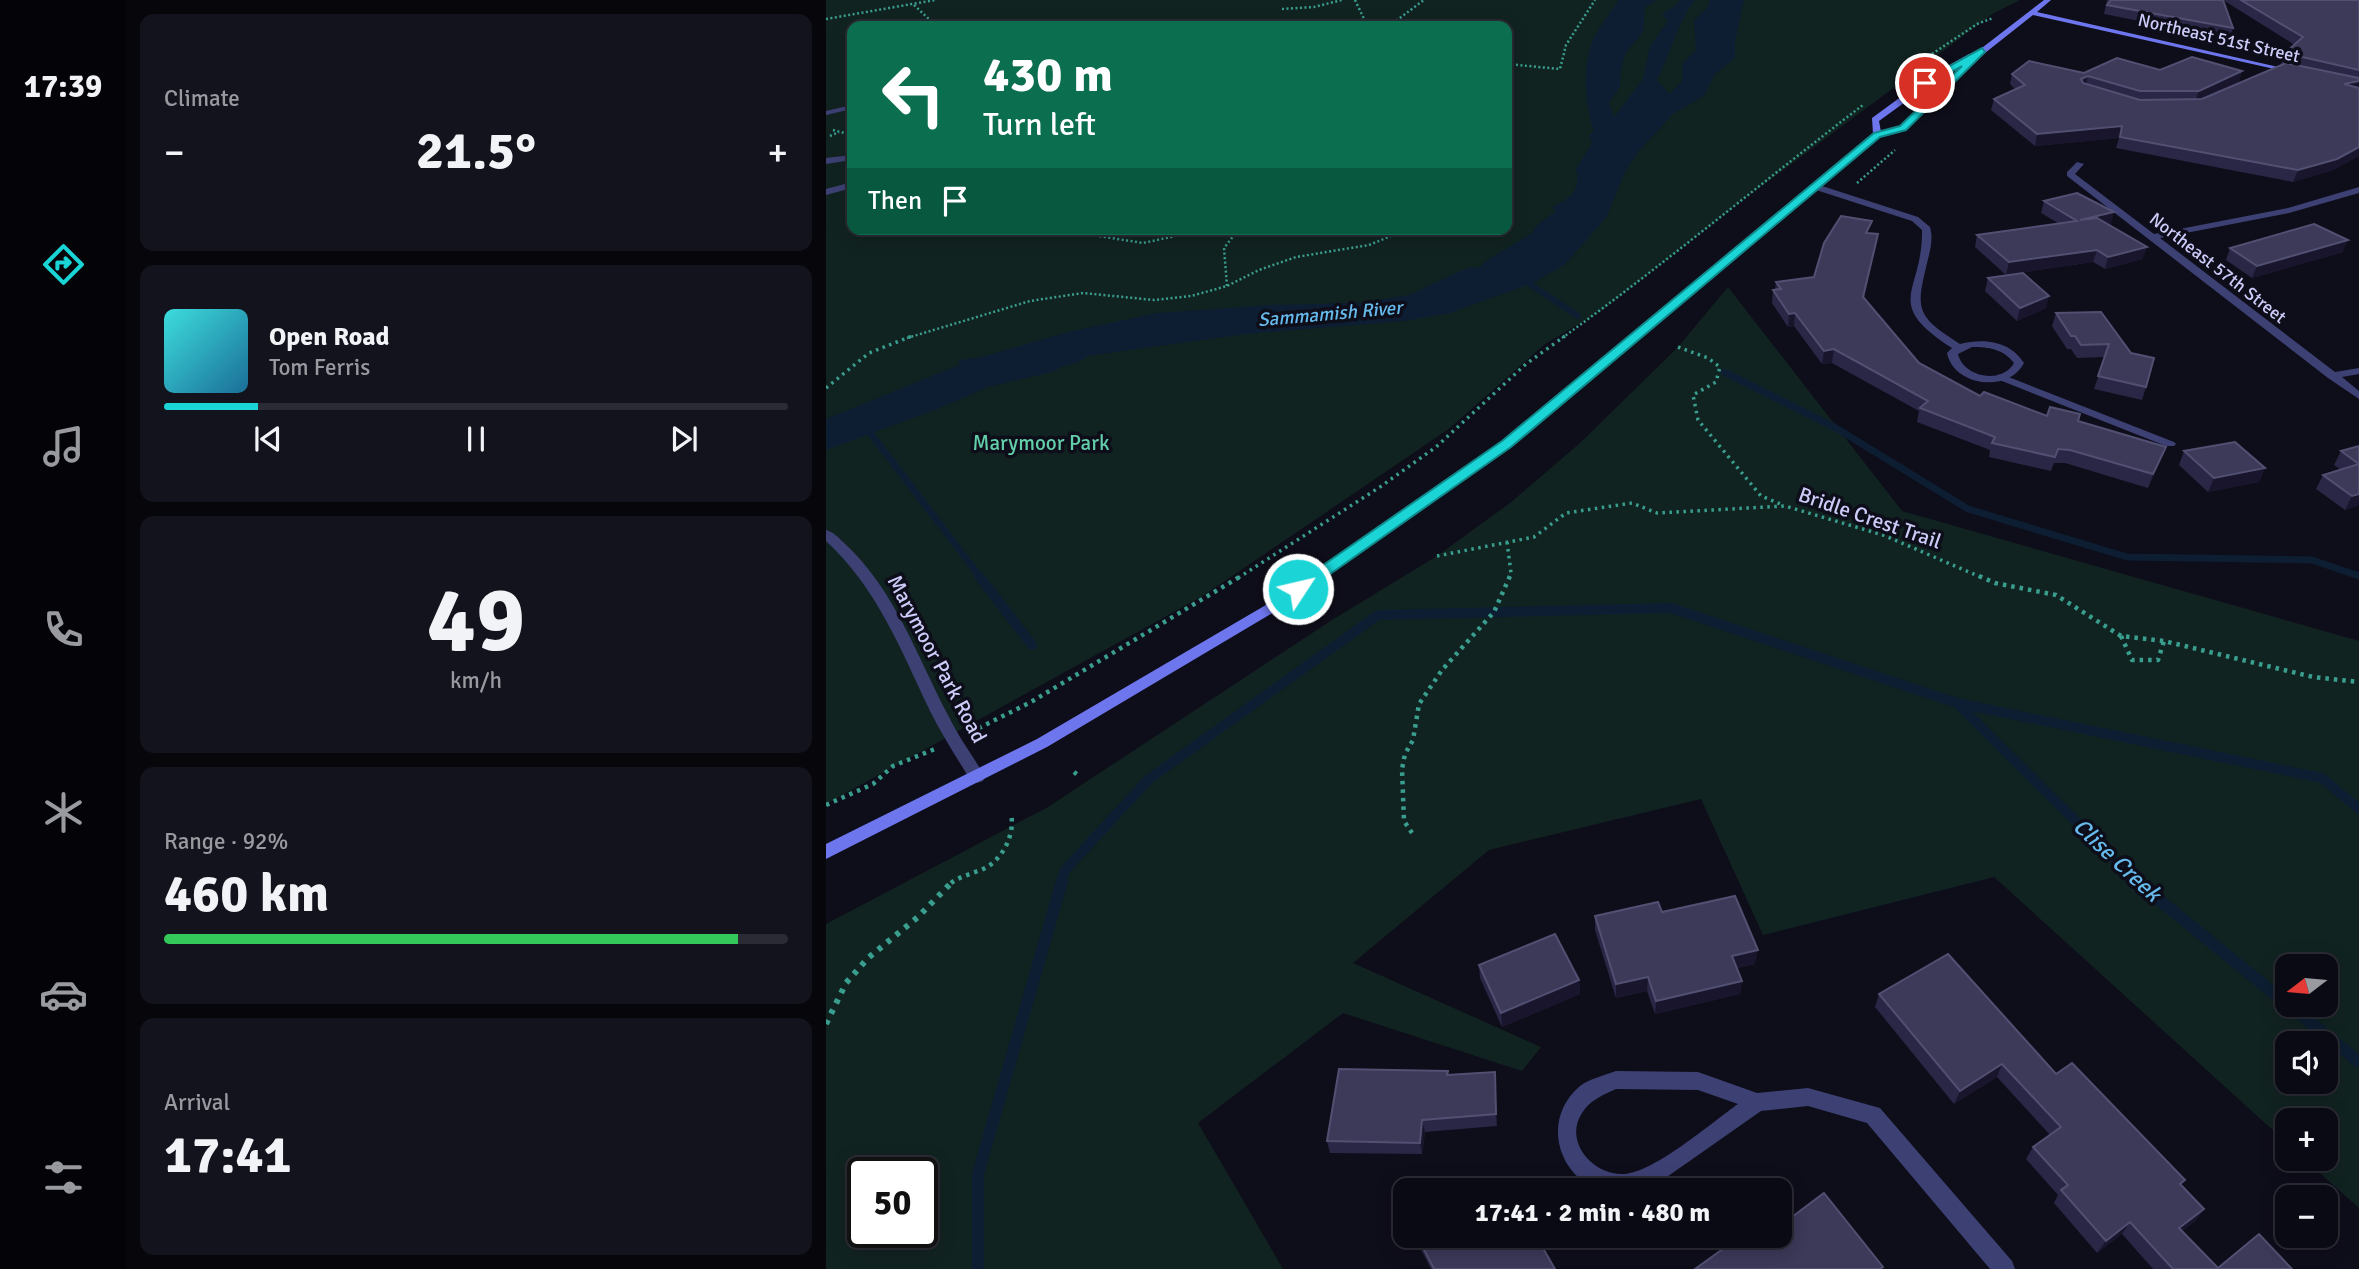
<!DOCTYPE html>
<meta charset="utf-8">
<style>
body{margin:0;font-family:Signika,sans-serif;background:#13131d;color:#f1f3f6;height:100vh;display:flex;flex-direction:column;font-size:26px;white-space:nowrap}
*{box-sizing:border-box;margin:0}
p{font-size:23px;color:#999aa0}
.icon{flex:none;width:38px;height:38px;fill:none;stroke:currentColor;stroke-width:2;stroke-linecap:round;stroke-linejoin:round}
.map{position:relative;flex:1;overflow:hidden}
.details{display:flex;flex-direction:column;gap:14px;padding:14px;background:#06060b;width:700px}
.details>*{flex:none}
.top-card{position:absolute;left:21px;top:21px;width:665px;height:214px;border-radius:14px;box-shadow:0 4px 18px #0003,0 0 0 2px #2a2b34;background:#0b6e4f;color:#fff;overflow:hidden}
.needle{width:46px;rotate:254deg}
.buttons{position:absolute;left:1449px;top:954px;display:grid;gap:14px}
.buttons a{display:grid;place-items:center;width:63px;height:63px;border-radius:14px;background:#0a0a14;box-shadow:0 4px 18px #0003,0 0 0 2px #2a2b34;font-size:35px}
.speed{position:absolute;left:21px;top:1157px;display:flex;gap:14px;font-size:35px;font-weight:700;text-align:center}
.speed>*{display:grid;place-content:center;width:91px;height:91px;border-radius:50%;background:#0a0a14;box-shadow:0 4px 18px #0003,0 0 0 2px #2a2b34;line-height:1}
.speed .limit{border:4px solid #111;border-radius:10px;background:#fff;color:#111}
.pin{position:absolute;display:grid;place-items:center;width:60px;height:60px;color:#fff;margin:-30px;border:4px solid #fff;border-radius:50%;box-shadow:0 2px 7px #0007}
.me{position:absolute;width:77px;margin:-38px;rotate:55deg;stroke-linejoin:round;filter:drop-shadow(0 0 5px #0008)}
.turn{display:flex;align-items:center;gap:24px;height:147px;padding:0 21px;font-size:32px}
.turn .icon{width:91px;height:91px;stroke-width:2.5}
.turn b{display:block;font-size:49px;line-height:60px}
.then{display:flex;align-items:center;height:66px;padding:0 21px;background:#0003;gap:14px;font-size:26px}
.big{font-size:52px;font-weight:800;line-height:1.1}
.details .tile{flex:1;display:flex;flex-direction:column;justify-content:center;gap:10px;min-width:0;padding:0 24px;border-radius:14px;background:#13131d}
.details .dial{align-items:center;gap:0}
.dial b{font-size:91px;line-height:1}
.song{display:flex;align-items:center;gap:21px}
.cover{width:84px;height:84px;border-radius:10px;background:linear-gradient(135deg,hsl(180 70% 55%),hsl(200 70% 35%))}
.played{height:7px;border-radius:4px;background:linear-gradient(90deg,#1ad4d6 15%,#2a2b34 15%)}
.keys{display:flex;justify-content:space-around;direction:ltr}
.heat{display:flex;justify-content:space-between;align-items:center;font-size:38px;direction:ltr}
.charge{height:10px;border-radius:5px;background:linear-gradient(90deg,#34c759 92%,#2a2b34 0)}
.trip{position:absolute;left:567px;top:1178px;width:399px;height:70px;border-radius:14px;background:#0a0a14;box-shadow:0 4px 18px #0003,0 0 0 2px #2a2b34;font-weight:800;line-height:70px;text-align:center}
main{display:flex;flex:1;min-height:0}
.dock{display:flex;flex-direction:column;width:126px;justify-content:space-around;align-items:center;background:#040408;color:#999aa0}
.dock .icon{width:49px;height:49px}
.dock .selected{color:#1ad4d6}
.dock b{font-size:32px;color:#f1f3f6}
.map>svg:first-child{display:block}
.green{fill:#112321;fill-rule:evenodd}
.water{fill:#0d1e32}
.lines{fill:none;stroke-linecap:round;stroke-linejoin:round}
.stream-far3{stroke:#0d1e32;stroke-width:6}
.stream-far2{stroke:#0d1e32;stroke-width:7}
.stream-far1{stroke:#0d1e32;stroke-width:10}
.stream{stroke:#0d1e32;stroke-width:12}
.path-far3{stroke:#3a9e8f;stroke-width:2.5;stroke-dasharray:2 2.5;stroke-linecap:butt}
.path-far2{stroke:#3a9e8f;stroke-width:3.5;stroke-dasharray:2.5 4.5;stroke-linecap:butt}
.path-far1{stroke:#3a9e8f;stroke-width:4.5;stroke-dasharray:3.5 5;stroke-linecap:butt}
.path{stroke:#3a9e8f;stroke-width:6;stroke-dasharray:4.5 7;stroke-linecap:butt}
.service{fill:#3d4073;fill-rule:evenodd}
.minor{fill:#3d4073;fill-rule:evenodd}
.secondary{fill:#6e76ed;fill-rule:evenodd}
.wall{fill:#2a2746}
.shaded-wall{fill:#18152c}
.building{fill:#3c3959;stroke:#525072;stroke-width:2}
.route{fill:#1ad4d6;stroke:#118a8b;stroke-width:2}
.labels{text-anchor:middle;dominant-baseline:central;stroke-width:7;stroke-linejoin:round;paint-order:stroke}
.far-street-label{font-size:18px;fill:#cdccf9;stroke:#0e0d1a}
.far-water-label{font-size:19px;font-style:italic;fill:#66baec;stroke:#0e0d1a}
.park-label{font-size:21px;fill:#62ceaa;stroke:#0e0d1a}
.street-label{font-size:21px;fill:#cdccf9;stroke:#0e0d1a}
.water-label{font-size:23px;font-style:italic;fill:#66baec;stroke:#0e0d1a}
</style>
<main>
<nav class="dock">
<b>17:39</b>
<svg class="icon selected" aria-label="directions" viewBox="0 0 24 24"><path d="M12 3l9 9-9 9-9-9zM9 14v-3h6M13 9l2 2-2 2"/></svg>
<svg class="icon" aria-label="music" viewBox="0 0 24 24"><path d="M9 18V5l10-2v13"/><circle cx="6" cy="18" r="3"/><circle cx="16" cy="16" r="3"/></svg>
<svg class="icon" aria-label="phone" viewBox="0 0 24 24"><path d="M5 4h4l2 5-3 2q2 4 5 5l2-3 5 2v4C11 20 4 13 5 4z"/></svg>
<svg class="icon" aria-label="climate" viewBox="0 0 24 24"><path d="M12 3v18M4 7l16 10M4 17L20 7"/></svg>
<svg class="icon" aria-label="car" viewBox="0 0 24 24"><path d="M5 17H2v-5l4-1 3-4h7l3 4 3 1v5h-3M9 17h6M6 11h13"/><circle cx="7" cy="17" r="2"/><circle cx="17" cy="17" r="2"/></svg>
<svg class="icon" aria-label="filters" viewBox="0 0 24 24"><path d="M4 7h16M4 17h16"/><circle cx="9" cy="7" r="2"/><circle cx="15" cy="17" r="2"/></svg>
</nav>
<section class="details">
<div class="tile"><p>Climate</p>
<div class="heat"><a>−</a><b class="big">21.5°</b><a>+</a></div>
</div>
<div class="tile">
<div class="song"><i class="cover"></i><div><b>Open Road</b><p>Tom Ferris</p></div></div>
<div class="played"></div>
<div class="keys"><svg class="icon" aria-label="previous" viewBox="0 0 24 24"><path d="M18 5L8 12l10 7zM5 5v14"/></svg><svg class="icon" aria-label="pause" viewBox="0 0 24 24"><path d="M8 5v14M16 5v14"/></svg><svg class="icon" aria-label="next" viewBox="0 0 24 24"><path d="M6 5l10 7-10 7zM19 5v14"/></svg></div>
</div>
<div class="tile dial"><b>49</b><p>km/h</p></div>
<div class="tile"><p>Range · 92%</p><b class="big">460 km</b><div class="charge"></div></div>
<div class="tile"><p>Arrival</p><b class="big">17:41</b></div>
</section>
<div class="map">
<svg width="1533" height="1269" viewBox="0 0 1533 1269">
<rect width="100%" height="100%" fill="#0e0d1a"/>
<g class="green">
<path d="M 0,0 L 1194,0 L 1168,13 L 921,197 L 777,310 L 719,344 L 624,428 L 480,526 L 375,597 L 0,804 ZM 26,26 L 681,26 L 681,229 L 26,229 Z"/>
<path d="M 902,287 L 1076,511 L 1533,641 L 1533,1208 L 1478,1159 L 1500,1158 L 1500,1120 L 1461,1120 L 1461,1143 L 1168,877 L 937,935 L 875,799 L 663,850 L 527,963 L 715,1047 L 696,1071 L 517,1013 L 372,1123 L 457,1269 L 0,1269 L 0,924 L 222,807 L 506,620 L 611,556 L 684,503 L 754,443 L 852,347 ZM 1461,966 L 1500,966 L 1500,1004 L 1461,1004 ZM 1461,1043 L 1500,1043 L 1500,1082 L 1461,1082 ZM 37,1172 L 96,1172 L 96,1232 L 37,1232 Z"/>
</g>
<path class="water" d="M 793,0 L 830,0 L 819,8 L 817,32 L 800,53 L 795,69 L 794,87 L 783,103 L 788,117 L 817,79 L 824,46 L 842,21 L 836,16 C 841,8 849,8 854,0 L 869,0 C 850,25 845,53 831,80 L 844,94 L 856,81 L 856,64 L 870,50 L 868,20 L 881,8 L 884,0 L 918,0 L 909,42 L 909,58 L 888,75 L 878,96 L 847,114 L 812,152 L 799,172 L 781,216 L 757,244 L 738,265 L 707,283 L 624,313 L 579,321 L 420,334 L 261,356 C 252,366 238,363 227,372 L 162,387 L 114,408 L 0,450 L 0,419 L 133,365 L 133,360 L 156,357 L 242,332 L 331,313 L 444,305 L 532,303 L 583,295 L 641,268 L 654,267 L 660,261 L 706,233 L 710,226 L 730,211 L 726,207 C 743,200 756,190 750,169 L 766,144 L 763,135 L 768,131 C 758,101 755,61 771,32 C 777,21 786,11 793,0 Z"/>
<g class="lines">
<polyline class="stream-far3" points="696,279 752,316"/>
<g class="stream-far2">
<polyline points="898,372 1010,428 1142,509 1301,557 1486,560 1533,576"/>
<polyline points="39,426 155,578"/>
</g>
<g class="stream-far1">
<polyline points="153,576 206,645"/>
<polyline points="1132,704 1312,883"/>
<polyline points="235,883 239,870 323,779 552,615 845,608 1131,703 1496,778 1533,809"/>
</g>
<g class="stream">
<polyline points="1310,881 1461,1004"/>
<polyline points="1462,1004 1533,1062"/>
<polyline points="152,1269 152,1174 236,881"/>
</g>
<g class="path-far3">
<polyline points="529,0 540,23 537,26"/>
<polyline points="88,5 106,22"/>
<polyline points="456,9 488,7 516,0"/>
<polyline points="0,19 109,0"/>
<polyline points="563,26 598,0"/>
<polyline points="1106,54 1151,24 1167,18"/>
<polyline points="681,64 734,69 740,45 769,0"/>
<polyline points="7,130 26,135"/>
<polyline points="4,136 13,132"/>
<polyline points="1031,183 1069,150"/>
<polyline points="166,229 194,232 241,231 317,243 345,237 356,229"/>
<polyline points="401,286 398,248 413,229"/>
<polyline points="81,338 204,301 257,293 328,300 365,296 401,286 433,270 470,257 543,245 582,229"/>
<path d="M 736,338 C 839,264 936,182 1037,105"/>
</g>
<g class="path-far2">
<polyline points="852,347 882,358 894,367 890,382 867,395 872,420 935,496 957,505"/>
<polyline points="0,388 43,353 86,336"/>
<polyline points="681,542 685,573 683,578"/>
<polyline points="611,556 708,537 740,513 806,503 831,513 959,506 1057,535 1157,578"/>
<polyline points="412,578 554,487 610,447 700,364 739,336"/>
</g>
<g class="path-far1">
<polyline points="1153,576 1169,583 1230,595 1295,636 1338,641 1487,677 1533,682"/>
<polyline points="1295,636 1306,660 1332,660 1338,641"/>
<polyline points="145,732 205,702 415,576"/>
<polyline points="248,772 254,777"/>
<polyline points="0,805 47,784 67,766 109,749"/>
<polyline points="586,833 578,821 576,769 579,754 587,740 593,704 616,670 668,612 684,576"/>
<path d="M 125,883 C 136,875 150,873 161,867 C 179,856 189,832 185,814"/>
</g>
<polyline class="path" points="0,1024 20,983 42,958 92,917 127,881"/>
<g class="service">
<polygon points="26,105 26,109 0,115 0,111"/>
<polygon points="26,155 26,160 0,164 0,158"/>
<polygon points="26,182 26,188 0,195 0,189"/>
<polygon points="1175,374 1348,442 1350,444 1348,446 1340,446 1171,379 1171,375"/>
</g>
<g class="minor">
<polygon points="1251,162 1258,164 1249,174 1328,234 1462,208 1533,187 1533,193 1463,213 1334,238 1509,372 1533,368 1533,374 1516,377 1533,391 1533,399 1502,378 1241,176 1241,172"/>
<path d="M 990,184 L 1092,217 L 1104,227 C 1107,237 1105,248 1102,259 C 1090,309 1088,315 1134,344 C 1158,338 1184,341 1198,363 C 1183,393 1128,387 1121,353 L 1126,348 C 1055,302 1097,294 1096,230 L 1086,221 L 987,189 L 986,187 ZM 1146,347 C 1163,347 1177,349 1188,363 C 1176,385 1137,377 1132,354 Z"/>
<path d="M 0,530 C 7,532 12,537 17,542 C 69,589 91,657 123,717 C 133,738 148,757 159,777 L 157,781 L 151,783 L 145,781 C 131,758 116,735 104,711 C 75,650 51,588 0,541 Z"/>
<path d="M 790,1071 L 872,1072 L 931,1093 L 982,1088 L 1054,1108 L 1186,1261 L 1189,1269 L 1164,1269 L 1041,1123 L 982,1106 L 935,1111 L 828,1186 L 814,1190 L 772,1190 C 729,1172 717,1117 754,1086 C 763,1079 779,1075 790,1071 ZM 790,1089 L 872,1090 L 912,1104 C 885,1123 829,1172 798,1174 C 768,1176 737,1142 756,1113 C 764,1100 777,1095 790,1089 Z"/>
</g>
<path class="secondary" d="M 1218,0 L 1225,0 L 1211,12 L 1470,71 L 1466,73 L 1207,15 L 1159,53 L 1080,130 L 1054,137 L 685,446 L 455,608 L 221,747 L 0,859 L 0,844 L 211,739 L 445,602 L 677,442 L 1047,134 L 1046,118 L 1102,77 L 1143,54 L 1148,54 ZM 1141,62 L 1074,126 L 1055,132 L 1053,121 L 1108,81 Z"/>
</g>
<g class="wall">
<polygon points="1281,0 1533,0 1533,156 1507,170 1467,182 1290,148 1293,138 1209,146 1165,110 1168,99 1189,89 1184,84 1186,74 1258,73 1334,70 1416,71 1413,82 1374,99 1376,99 1457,64 1455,64 1459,53 1469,45 1397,0 1407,28 1404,39 1278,14"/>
<polygon points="1218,201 1285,224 1283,225 1317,259 1279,269 1267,262 1180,275 1149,247 1151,235 1232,223 1215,213"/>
<polygon points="1044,233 1052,234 1038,298 1093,363 1154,396 1221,416 1252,421 1340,447 1322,488 1239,463 1228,463 1225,471 1163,457 1164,450 1091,422 1093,411 1006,363 996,364 968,326 962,327 946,303 947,290 949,290 950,282 988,277"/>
<polygon points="1404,248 1517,252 1426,278 1400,260"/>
<polygon points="1162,278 1220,308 1191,321 1159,291"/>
<polygon points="1275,312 1320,387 1316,400 1268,389 1279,357 1251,358 1245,349 1241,349 1226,326 1230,313"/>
<polygon points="1533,446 1533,505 1519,510 1490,489 1497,475 1514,469 1508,465 1515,451"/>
<polygon points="1358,451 1439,468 1433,482 1382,492 1353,465"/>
<polygon points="836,912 929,964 911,968 916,981 914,994 829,1014 821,991 790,998 769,930 769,916"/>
<polygon points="653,965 753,980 754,994 676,1027 654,978"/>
<polygon points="1053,994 1230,1074 1356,1185 1378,1209 1369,1221 1356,1231 1392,1268 1466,1269 1327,1269 1296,1234 1271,1253 1228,1203 1232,1195 1200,1159 1207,1147 1224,1135 1171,1077 1128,1104 1049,1007"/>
<polygon points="669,1072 671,1126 599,1132 596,1154 504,1153 501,1141 622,1075"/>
<polygon points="588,1236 710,1236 729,1269 605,1269"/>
</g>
<g class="shaded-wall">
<polygon points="1416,71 1413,82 1369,101 1373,91"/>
<polygon points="1262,76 1260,86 1255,79"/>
<polygon points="1533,81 1533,91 1518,84"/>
<polygon points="1296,126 1293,138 1209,146 1211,134"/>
<polygon points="1533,147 1533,156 1507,170 1467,182 1472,170"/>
<polygon points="1288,212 1285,224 1251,233 1254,220"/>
<polygon points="1052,234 1050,247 1035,310 1037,297"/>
<polygon points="1522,240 1517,252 1426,278 1431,266"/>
<polygon points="1321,247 1317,259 1279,269 1282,257"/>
<polygon points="1271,250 1267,262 1180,275 1183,262"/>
<polygon points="1223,296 1220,308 1191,321 1194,308"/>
<polygon points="969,313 968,326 962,327 963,314"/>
<polygon points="1008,349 1006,363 996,364 998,351"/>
<polygon points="1340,447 1334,460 1322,488 1327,474"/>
<polygon points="1439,468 1433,482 1382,492 1388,478"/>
<polygon points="1533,494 1533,505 1519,510 1526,496"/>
<polygon points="932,950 929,964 905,970 906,956"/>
<polygon points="822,977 821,991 790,998 790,984"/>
<polygon points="753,980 754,994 676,1027 675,1013"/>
<polygon points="916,981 914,994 829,1014 830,1001"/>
<polygon points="1176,1064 1171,1077 1128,1104 1134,1091"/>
<polygon points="669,1072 670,1083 671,1126 670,1114"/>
<polygon points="596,1120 599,1132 596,1154 594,1143"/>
<polygon points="1378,1209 1369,1221 1344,1240 1353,1228"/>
<polygon points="1304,1222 1296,1234 1271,1253 1280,1241"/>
</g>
<g class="building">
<polygon points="1285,0 1397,0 1407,28 1281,5"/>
<polygon points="1415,0 1533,0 1533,70 1459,53 1477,37"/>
<polygon points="1366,57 1416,71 1373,91 1314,91 1262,76 1255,79 1257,83 1314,100 1376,99 1460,63 1533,78 1533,81 1518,84 1533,88 1533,147 1511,159 1472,170 1294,137 1296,126 1211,134 1168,99 1199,85 1186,74 1203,61 1258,73 1291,58 1334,70"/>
<polygon points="1251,193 1288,212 1254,220 1271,218 1321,247 1282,257 1271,250 1183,262 1151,235 1251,221 1218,201"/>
<polygon points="1015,216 1046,221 1040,233 1052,234 1037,297 1093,363 1154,396 1158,392 1221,416 1224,407 1254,414 1252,421 1340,447 1327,474 1244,450 1232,449 1229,457 1166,443 1169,437 1094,408 1102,401 1008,349 998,351 969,313 963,314 947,290 955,289 950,282 988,277 998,243"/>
<polygon points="1488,224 1522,240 1431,266 1404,248"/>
<polygon points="1197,273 1223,296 1194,308 1162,278"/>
<polygon points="1275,312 1305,353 1328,358 1320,387 1272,376 1283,344 1255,345 1249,336 1245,336 1230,313"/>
<polygon points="1409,442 1439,468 1388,478 1358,451"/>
<polygon points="1533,446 1533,464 1515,451"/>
<polygon points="1533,464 1533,494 1526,496 1497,475"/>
<polygon points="909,896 932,950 906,956 916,981 830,1001 822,977 790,984 769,916 832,902 836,912"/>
<polygon points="729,934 753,980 675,1013 653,965"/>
<polygon points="1122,954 1230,1074 1246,1063 1359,1180 1354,1184 1378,1209 1353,1228 1392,1268 1433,1234 1466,1269 1347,1269 1304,1222 1280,1241 1235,1190 1242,1185 1207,1147 1235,1127 1176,1064 1134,1091 1053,994"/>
<polygon points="513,1069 622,1071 621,1075 669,1072 670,1114 596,1120 594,1143 501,1141"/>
<polygon points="646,1178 653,1190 626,1190"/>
<polygon points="678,1181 683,1190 663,1190"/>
<polygon points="998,1193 1057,1267 1054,1269 869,1269 915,1236 954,1236 954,1226"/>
<polygon points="591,1236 710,1236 729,1269 608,1269"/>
</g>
<polygon class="route" points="1156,48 1159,52 1080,130 1054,137 685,447 477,593 467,593 464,589 467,586 676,441 1048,133 1074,126 1136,66 1102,85 1096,85 1096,81"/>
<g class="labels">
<g class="far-street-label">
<text transform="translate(1393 38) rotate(13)">Northeast 51st Street</text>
<text transform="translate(1392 268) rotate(38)">Northeast 57th Street</text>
</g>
<g class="far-water-label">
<text transform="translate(504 314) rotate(-5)">Sammamish River</text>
</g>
<g class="park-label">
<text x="215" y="443">Marymoor Park</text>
</g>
<g class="street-label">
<text transform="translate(1044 518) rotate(19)">Bridle Crest Trail</text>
<text transform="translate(111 659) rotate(62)">Marymoor Park Road</text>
</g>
<g class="water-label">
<text transform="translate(1291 860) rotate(43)">Clise Creek</text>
</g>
</g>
</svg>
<div class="buttons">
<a><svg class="needle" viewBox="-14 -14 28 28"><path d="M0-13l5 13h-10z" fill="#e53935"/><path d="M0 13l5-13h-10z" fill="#999aa0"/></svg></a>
<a><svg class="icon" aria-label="sound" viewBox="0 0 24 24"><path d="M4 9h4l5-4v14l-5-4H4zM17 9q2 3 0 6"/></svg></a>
<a>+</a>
<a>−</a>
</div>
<div class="speed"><div class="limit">50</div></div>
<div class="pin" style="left:1099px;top:83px;background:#d93025"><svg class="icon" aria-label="arrive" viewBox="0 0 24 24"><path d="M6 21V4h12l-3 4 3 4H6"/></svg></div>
<svg class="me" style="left:472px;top:589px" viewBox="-20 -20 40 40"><circle r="17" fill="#1ad4d6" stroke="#fff" stroke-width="3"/><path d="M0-11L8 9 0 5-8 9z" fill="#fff"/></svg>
<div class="trip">17:41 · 2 min · 480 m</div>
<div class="top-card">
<div class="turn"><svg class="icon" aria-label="left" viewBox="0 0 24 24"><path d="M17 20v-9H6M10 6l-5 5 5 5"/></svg><div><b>430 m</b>Turn left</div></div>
<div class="then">Then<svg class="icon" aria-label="arrive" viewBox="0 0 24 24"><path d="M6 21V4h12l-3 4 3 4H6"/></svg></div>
</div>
</div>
</main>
